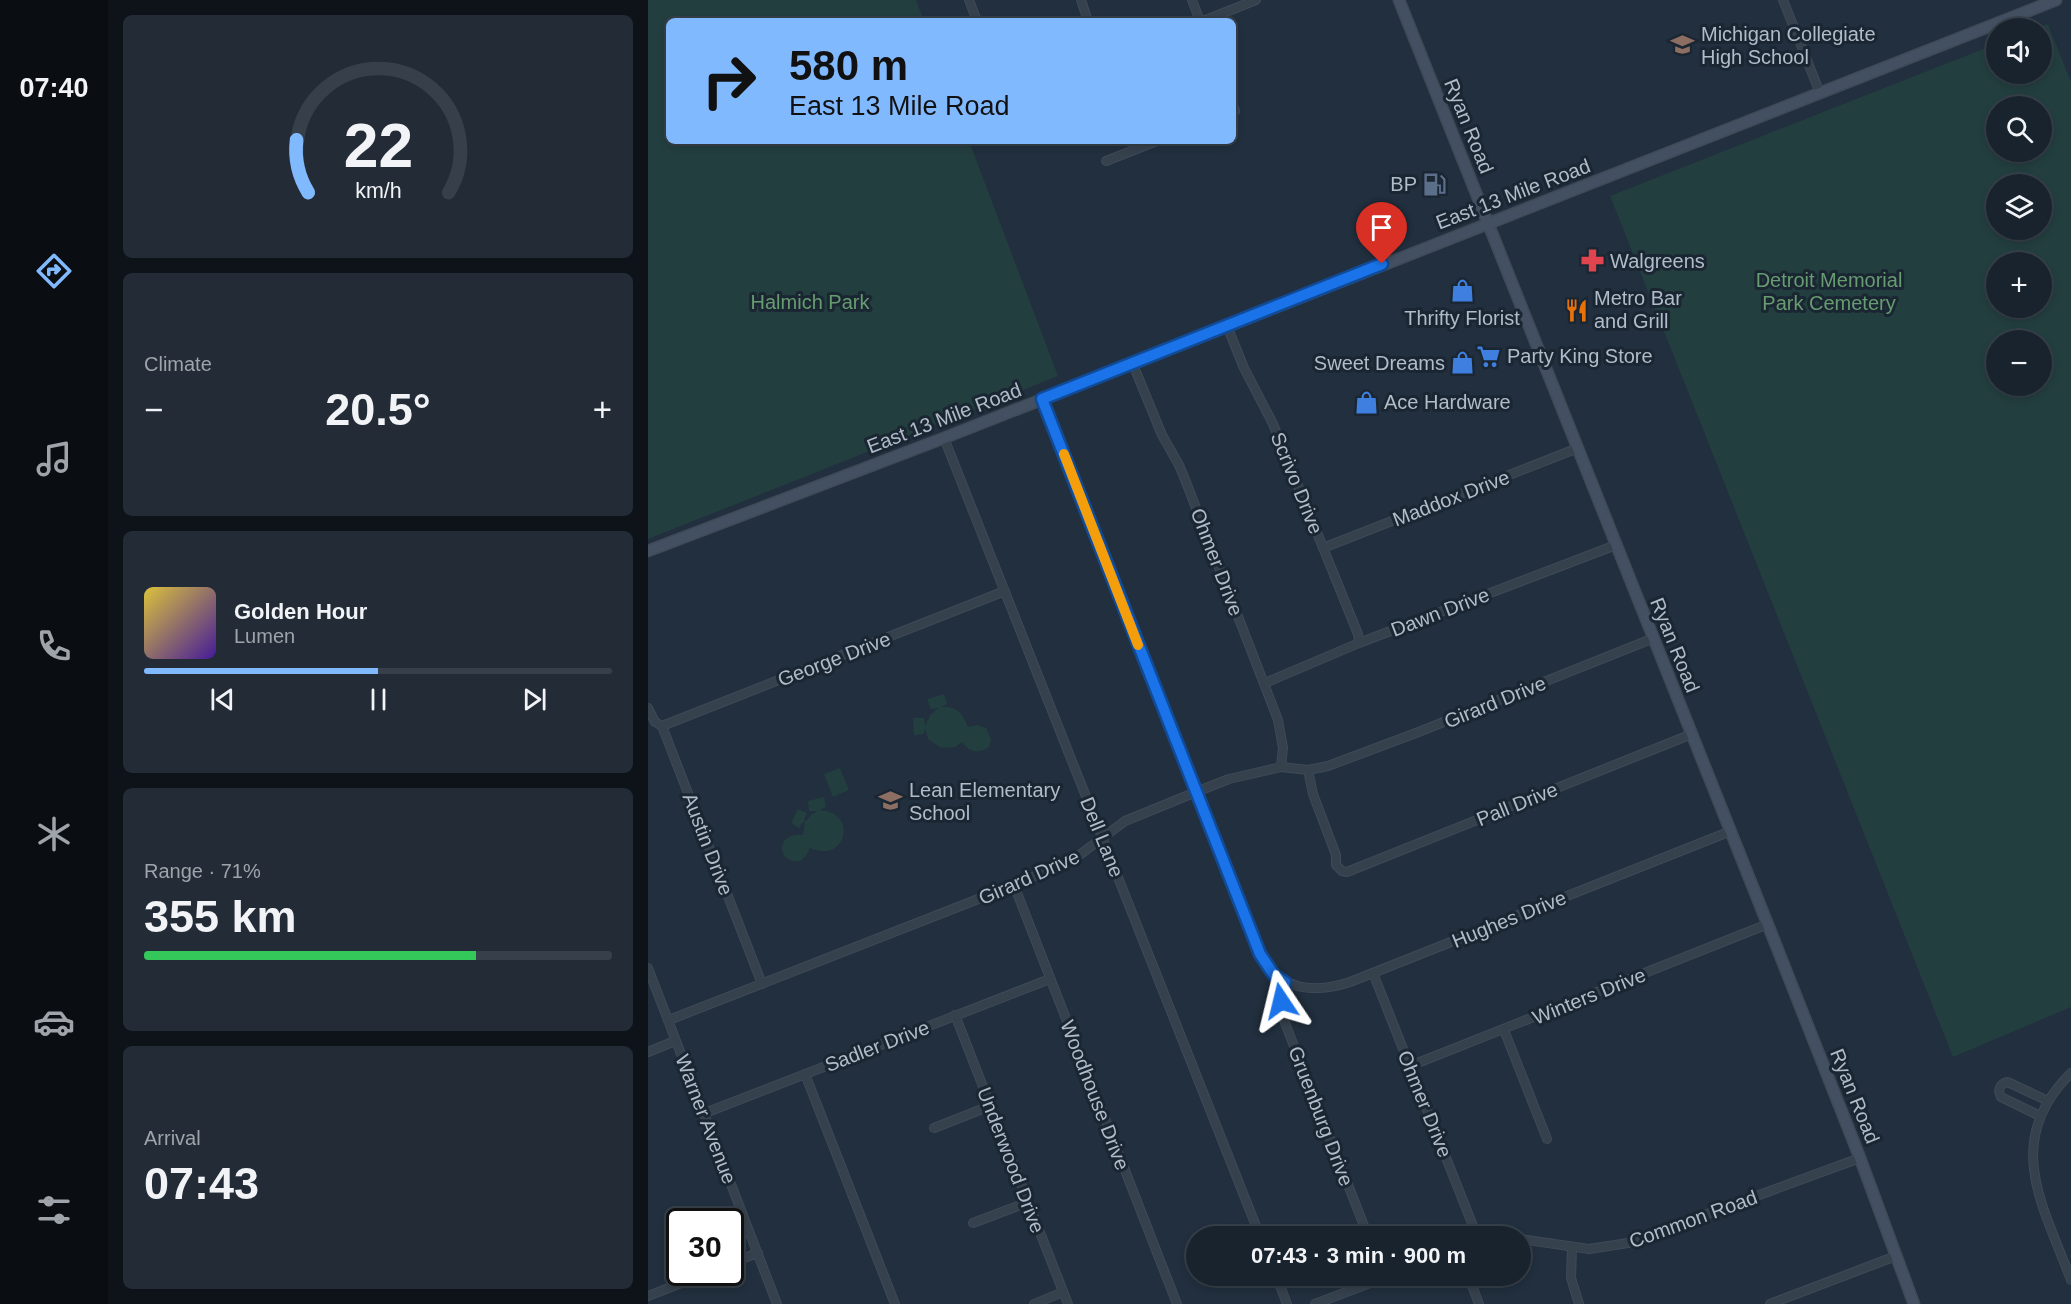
<!DOCTYPE html>
<meta charset="utf-8">
<style>
body{margin:0;font-family:Arial,sans-serif;background:#222b36;color:#f1f3f6;height:100vh;display:flex;flex-direction:column;font-size:22px;white-space:nowrap}
*{box-sizing:border-box;margin:0}
p{font-size:20px;color:#9fa4aa}
.icon{flex:none;width:33px;height:33px;fill:none;stroke:currentColor;stroke-width:2;stroke-linecap:round;stroke-linejoin:round}
.map{position:relative;flex:1;overflow:hidden}
.panel{display:flex;flex-direction:column;gap:15px;padding:15px;background:#0e1319;width:540px}
.panel>*{flex:none}
.hud{position:absolute;left:18px;top:18px;width:570px;height:126px;border-radius:9px;box-shadow:0 3px 9px #0003,0 0 0 2px #37404a;background:#81b9ff;color:#111;overflow:hidden}
.buttons{position:absolute;left:1338px;top:18px;display:grid;gap:12px}
.buttons a{display:grid;place-items:center;width:66px;height:66px;border-radius:50%;background:#19232e;box-shadow:0 3px 9px #0003,0 0 0 2px #37404a;font-size:30px}
.speed{position:absolute;left:18px;top:1208px;display:flex;gap:12px;font-size:30px;font-weight:700;text-align:center}
.speed>*{display:grid;place-content:center;width:78px;height:78px;border-radius:50%;background:#19232e;box-shadow:0 3px 9px #0003,0 0 0 2px #37404a;line-height:1}
.speed .limit{border:3px solid #111;border-radius:9px;background:#fff;color:#111}
.pin{position:absolute;display:grid;place-items:center;width:51px;height:51px;color:#fff;margin:-62px -26px;border-radius:50% 50% 50% 0;rotate:-45deg;box-shadow:0 0 6px #0007}
.pin .icon{rotate:45deg}
.me{position:absolute;width:66px;margin:-33px;rotate:350deg;stroke-linejoin:round;filter:drop-shadow(0 0 4px #0008)}
.turn{display:flex;align-items:center;gap:21px;height:126px;padding:0 24px;font-size:27px}
.turn .icon{width:78px;height:78px;stroke-width:2.5}
.turn b{display:block;font-size:42px;line-height:51px}
.big{font-size:45px;font-weight:700;line-height:1.1}
.panel .card{flex:1;display:flex;flex-direction:column;justify-content:center;gap:9px;min-width:0;padding:0 21px;border-radius:9px;background:#222b36}
.panel .dial{align-items:center;gap:0}
.dial svg{height:156px;overflow:visible;fill:none;stroke:#37404a;stroke-width:7;stroke-linecap:round;text-anchor:middle}
.dial text{fill:#f1f3f6;stroke:none}
.song{display:flex;align-items:center;gap:18px}
.cover{width:72px;height:72px;border-radius:9px;background:linear-gradient(135deg,hsl(50 70% 55%),hsl(260 70% 35%))}
.played{height:6px;border-radius:3px;background:linear-gradient(90deg,#81b9ff 50%,#37404a 50%)}
.keys{display:flex;justify-content:space-around;direction:ltr}
.heat{display:flex;justify-content:space-between;align-items:center;font-size:33px;direction:ltr}
.charge{height:9px;border-radius:4px;background:linear-gradient(90deg,#34c759 71%,#37404a 0)}
.trip{position:absolute;left:538px;top:1226px;width:345px;height:60px;border-radius:30px;background:#19232e;box-shadow:0 3px 9px #0003,0 0 0 2px #37404a;font-weight:700;line-height:60px;text-align:center}
main{display:flex;flex:1;min-height:0}
.menu{display:flex;flex-direction:column;width:108px;justify-content:space-around;align-items:center;background:#0a0e12;color:#9fa4aa}
.menu .icon{width:42px;height:42px}
.menu .selected{color:#81b9ff}
.menu b{font-size:27px;color:#f1f3f6}
.map>svg:first-child{display:block}
.green{fill:#233e3f;fill-rule:evenodd}
.lines{fill:none;stroke-linecap:round;stroke-linejoin:round}
.street-casing{stroke:#3f4a57;stroke-width:10}
.secondary-casing{stroke:#3f4a57;stroke-width:13}
.street{stroke:#36414e;stroke-width:8}
.secondary{stroke:#435062;stroke-width:10}
.route-casing{stroke:#114b97;stroke-width:15}
.route{stroke:#1a73e8;stroke-width:10}
.slow{stroke:#f59e0b;stroke-width:10}
.labels{text-anchor:middle;dominant-baseline:central;stroke-width:6;stroke-linejoin:round;paint-order:stroke}
.poi-label{font-size:20px;fill:#b1bcca;stroke:#1b2633;text-anchor:start}
.street-label{font-size:20px;fill:#b1bcca;stroke:#1b2633}
.park-label{font-size:20px;fill:#669c70;stroke:#1b2633}
</style>
<main>
<nav class="menu">
<b>07:40</b>
<svg class="icon selected" aria-label="directions" viewBox="0 0 24 24"><path d="M12 3l9 9-9 9-9-9zM9 14v-3h6M13 9l2 2-2 2"/></svg>
<svg class="icon" aria-label="music" viewBox="0 0 24 24"><path d="M9 18V5l10-2v13"/><circle cx="6" cy="18" r="3"/><circle cx="16" cy="16" r="3"/></svg>
<svg class="icon" aria-label="phone" viewBox="0 0 24 24"><path d="M5 4h4l2 5-3 2q2 4 5 5l2-3 5 2v4C11 20 4 13 5 4z"/></svg>
<svg class="icon" aria-label="climate" viewBox="0 0 24 24"><path d="M12 3v18M4 7l16 10M4 17L20 7"/></svg>
<svg class="icon" aria-label="car" viewBox="0 0 24 24"><path d="M5 17H2v-5l4-1 3-4h7l3 4 3 1v5h-3M9 17h6M6 11h13"/><circle cx="7" cy="17" r="2"/><circle cx="17" cy="17" r="2"/></svg>
<svg class="icon" aria-label="filters" viewBox="0 0 24 24"><path d="M4 7h16M4 17h16"/><circle cx="9" cy="7" r="2"/><circle cx="15" cy="17" r="2"/></svg>
</nav>
<section class="panel">
<div class="card dial"><svg viewBox="0 0 100 80">
<path d="M14 69A42 42 0 1 1 86 69"/>
<path d="M14 69A42 42 0 0 1 8 42" stroke="#81b9ff"/>
<text x="50" y="56" font-size="32" font-weight="700">22</text>
<text x="50" y="72" font-size="11">km/h</text>
</svg></div>
<div class="card"><p>Climate</p>
<div class="heat"><a>−</a><b class="big">20.5°</b><a>+</a></div>
</div>
<div class="card">
<div class="song"><i class="cover"></i><div><b>Golden Hour</b><p>Lumen</p></div></div>
<div class="played"></div>
<div class="keys"><svg class="icon" aria-label="previous" viewBox="0 0 24 24"><path d="M18 5L8 12l10 7zM5 5v14"/></svg><svg class="icon" aria-label="pause" viewBox="0 0 24 24"><path d="M8 5v14M16 5v14"/></svg><svg class="icon" aria-label="next" viewBox="0 0 24 24"><path d="M6 5l10 7-10 7zM19 5v14"/></svg></div>
</div>
<div class="card"><p>Range · 71%</p><b class="big">355 km</b><div class="charge"></div></div>
<div class="card"><p>Arrival</p><b class="big">07:43</b></div>
</section>
<div class="map">
<svg width="1423" height="1304" viewBox="0 0 1423 1304">
<rect width="100%" height="100%" fill="#212f3e"/>
<g class="green">
<polygon points="0,0 268,0 276,21 21,21 21,141 321,141 410,376 0,539"/>
<path d="M 1400,24 L 1423,82 L 1423,1007 L 1305,1057 L 962,196 L 1348,44 L 1348,74 L 1394,74 L 1394,28 L 1388,28 ZM 1348,106 L 1394,106 L 1394,152 L 1348,152 ZM 1348,184 L 1394,184 L 1394,230 L 1348,230 ZM 1348,262 L 1394,262 L 1394,308 L 1348,308 ZM 1348,340 L 1394,340 L 1394,386 L 1348,386 Z"/>
<path d="M 296,694 L 299,704 L 293,707 C 309,706 314,712 320,727 L 329,725 L 338,728 L 343,739 L 341,747 C 331,754 321,753 314,742 L 307,747 L 293,748 L 280,739 L 277,728 L 276,734 L 266,735 L 265,718 L 276,718 L 277,726 L 282,715 L 291,708 L 283,709 L 279,699 Z"/>
<polygon points="192,768 201,790 185,797 176,774"/>
<path d="M 176,797 L 178,807 L 171,810 C 211,811 199,865 162,848 L 158,856 L 152,861 C 128,864 127,831 155,835 L 157,822 L 155,822 L 151,828 L 143,823 L 150,809 L 159,813 L 156,820 L 158,821 L 164,814 L 170,811 L 161,811 L 160,801 Z"/>
</g>
<g class="lines">
<defs>
<g id="street">
<polyline points="321,0 329,21"/>
<polyline points="433,0 440,21"/>
<polyline points="544,0 552,21"/>
<polyline points="1135,0 1172,93"/>
<polyline points="555,21 608,0"/>
<polyline points="585,105 587,111 585,112"/>
<polyline points="458,161 509,141"/>
<polyline points="579,326 596,368 625,424 710,634 711,643"/>
<polyline points="484,362 514,435 531,465 538,482 630,720 635,748 633,767"/>
<path d="M 394,399 L 612,954 C 632,991 665,994 702,982 L 1083,831"/>
<polyline points="296,438 612,1236"/>
<polyline points="675,548 930,448"/>
<polyline points="617,683 711,643 968,545"/>
<polyline points="0,708 7,722 14,726 114,984"/>
<polyline points="14,726 357,591"/>
<polyline points="660,770 665,794 688,855 688,865 694,871 699,872 1044,734"/>
<polyline points="366,885 529,1304"/>
<polyline points="0,968 129,1304"/>
<polyline points="725,973 829,1236"/>
<polyline points="637,982 633,1001 637,1023 720,1236"/>
<polyline points="307,1015 420,1304"/>
<polyline points="21,1020 366,885 426,859 477,821 548,792 581,779 633,767 660,770 680,766 768,733 1006,638"/>
<polyline points="856,1030 899,1139"/>
<polyline points="0,1052 27,1041"/>
<polyline points="762,1066 1120,924"/>
<path d="M 1423,1073 C 1354,1141 1395,1205 1423,1280"/>
<polyline points="157,1074 247,1304"/>
<polyline points="57,1113 402,979"/>
<path d="M 1392,1116 L 1353,1097 C 1349,1090 1352,1084 1359,1082 L 1364,1084 L 1400,1101"/>
<polyline points="286,1128 342,1106"/>
<polyline points="325,1223 380,1202"/>
<polyline points="873,1239 941,1249 980,1243 1212,1158"/>
<polyline points="924,1247 923,1278 931,1304"/>
<polyline points="82,1263 110,1253"/>
<polyline points="628,1275 639,1304"/>
<polyline points="820,1275 831,1304"/>
<polyline points="0,1296 61,1272"/>
<polyline points="386,1304 415,1292"/>
<polyline points="667,1304 743,1275"/>
<polyline points="1122,1304 1248,1256"/>
</g>
<g id="secondary">
<polyline points="751,0 1122,930 1212,1158 1266,1304"/>
<polyline points="0,551 296,438 1408,0"/>
</g>
</defs>
<use href="#street" class="street-casing"/>
<use href="#secondary" class="secondary-casing"/>
<use href="#street" class="street"/>
<use href="#secondary" class="secondary"/>
</g>
<g class="lines">
<defs>
<polyline id="route" points="633,1001 637,982 626,975 612,954 394,399 734,264"/>
</defs>
<use href="#route" class="route-casing"/>
<use href="#route" class="route"/>
<polyline class="slow" points="416,454 490,645"/>
</g>
<defs>
<symbol id="school-bare" viewBox="-9 -9 18 18"><path d="M0-5L7-2L0 1L-7-2ZM-4 1L0 2.5L4 1V4Q0 6-4 4Z" fill="#8d6e63" stroke="#1b2633" stroke-width="2.5" paint-order="stroke"/></symbol>
<symbol id="fuel-bare" viewBox="-9 -9 18 18"><path d="M-5.5-6h7V0h2V4h1.3V-2.5L3-4.5l.8-.8L6-3V5H2.5V1h-1V6h-7ZM-4.2-4.7v3.2H.2V-4.7Z" fill="#5c6f8a" stroke="#1b2633" stroke-width="2.5" paint-order="stroke"/></symbol>
<symbol id="pharmacy-bare" viewBox="-9 -9 18 18"><path d="M-2-6h4v4h4v4h-4v4h-4v-4h-4v-4h4Z" fill="#e0444e" stroke="#1b2633" stroke-width="2.5" paint-order="stroke"/></symbol>
<symbol id="shop-bare" viewBox="-9 -9 18 18"><path d="M-5-2.5h2.3a2.7 3.5 0 0 1 5.4 0H5L5.5 6h-11ZM-1.5-2.5h3a1.5 2.3 0 0 0-3 0Z" fill="#3f7fe0" stroke="#1b2633" stroke-width="2.5" paint-order="stroke"/></symbol>
<symbol id="restaurant-bare" viewBox="-9 -9 18 18"><path d="M-5-6h1v4h1v-4h1v4h1v-4h1v5L-1.5 .5V6h-2V.5L-5-1ZM5-6V6H3V1.5H1.5Q1.5-4 5-6Z" fill="#e8710a" stroke="#1b2633" stroke-width="2.5" paint-order="stroke"/></symbol>
<symbol id="supermarket-bare" viewBox="-9 -9 18 18"><path d="M-6-5.5h2.5l.6 2H6L4.5 2H-2.5L-4.4-4H-6ZM-1.5 3.2a1.3 1.3 0 1 0 .1 0ZM3 3.2a1.3 1.3 0 1 0 .1 0Z" fill="#3f7fe0" stroke="#1b2633" stroke-width="2.5" paint-order="stroke"/></symbol>
</defs>
<g fill-rule="evenodd">
<use href="#school-bare" x="1018" y="28" width="33" height="33"/>
<use href="#fuel-bare" x="770" y="168" width="33" height="33"/>
<use href="#pharmacy-bare" x="928" y="244" width="33" height="33"/>
<use href="#shop-bare" x="798" y="274" width="33" height="33"/>
<use href="#restaurant-bare" x="912" y="294" width="33" height="33"/>
<use href="#supermarket-bare" x="824" y="340" width="33" height="33"/>
<use href="#shop-bare" x="798" y="346" width="33" height="33"/>
<use href="#shop-bare" x="702" y="386" width="33" height="33"/>
<use href="#school-bare" x="226" y="784" width="33" height="33"/>
</g>
<g class="labels">
<g class="poi-label">
<text x="1053" y="34">Michigan Collegiate<tspan x="1053" dy="23">High School</tspan></text>
<text x="769" y="184" text-anchor="end">BP</text>
<text x="962" y="261">Walgreens</text>
<text x="946" y="298">Metro Bar<tspan x="946" dy="23">and Grill</tspan></text>
<text x="814" y="318" text-anchor="middle">Thrifty Florist</text>
<text x="859" y="356">Party King Store</text>
<text x="797" y="363" text-anchor="end">Sweet Dreams</text>
<text x="736" y="402">Ace Hardware</text>
<text x="261" y="790">Lean Elementary<tspan x="261" dy="23">School</tspan></text>
</g>
<g class="street-label">
<text transform="translate(821 126) rotate(68)">Ryan Road</text>
<text transform="translate(865 194) rotate(-21)">East 13 Mile Road</text>
<text transform="translate(296 418) rotate(-21)">East 13 Mile Road</text>
<text transform="translate(649 483) rotate(68)">Scrivo Drive</text>
<text transform="translate(803 498) rotate(-21)">Maddox Drive</text>
<text transform="translate(569 562) rotate(69)">Ohmer Drive</text>
<text transform="translate(792 612) rotate(-21)">Dawn Drive</text>
<text transform="translate(1027 645) rotate(68)">Ryan Road</text>
<text transform="translate(186 659) rotate(-21)">George Drive</text>
<text transform="translate(847 702) rotate(-22)">Girard Drive</text>
<text transform="translate(869 804) rotate(-22)">Pall Drive</text>
<text transform="translate(454 837) rotate(68)">Dell Lane</text>
<text transform="translate(60 844) rotate(69)">Austin Drive</text>
<text transform="translate(381 877) rotate(-24)">Girard Drive</text>
<text transform="translate(861 919) rotate(-22)">Hughes Drive</text>
<text transform="translate(941 996) rotate(-22)">Winters Drive</text>
<text transform="translate(229 1046) rotate(-21)">Sadler Drive</text>
<text transform="translate(447 1095) rotate(69)">Woodhouse Drive</text>
<text transform="translate(1207 1096) rotate(68)">Ryan Road</text>
<text transform="translate(777 1104) rotate(68)">Ohmer Drive</text>
<text transform="translate(673 1116) rotate(69)">Gruenburg Drive</text>
<text transform="translate(58 1119) rotate(69)">Warner Avenue</text>
<text transform="translate(363 1160) rotate(69)">Underwood Drive</text>
<text transform="translate(1045 1219) rotate(-20)">Common Road</text>
</g>
<g class="park-label">
<text x="1181" y="280">Detroit Memorial<tspan x="1181" dy="23">Park Cemetery</tspan></text>
<text x="162" y="302">Halmich Park</text>
</g>
</g>
</svg>
<div class="buttons">
<a><svg class="icon" aria-label="sound" viewBox="0 0 24 24"><path d="M4 9h4l5-4v14l-5-4H4zM17 9q2 3 0 6"/></svg></a>
<a><svg class="icon" aria-label="search" viewBox="0 0 24 24"><circle cx="10" cy="10" r="6"/><path d="M15 15l6 6"/></svg></a>
<a><svg class="icon" aria-label="layers" viewBox="0 0 24 24"><path d="M12 4l9 5-9 5-9-5zM3 14l9 5 9-5"/></svg></a>
<a>+</a>
<a>−</a>
</div>
<div class="speed"><div class="limit">30</div></div>
<div class="pin" style="left:734px;top:264px;background:#d93025"><svg class="icon" aria-label="arrive" viewBox="0 0 24 24"><path d="M6 21V4h12l-3 4 3 4H6"/></svg></div>
<svg class="me" style="left:633px;top:1001px" viewBox="-20 -20 40 40"><path d="M0-17L14 15 0 8-14 15z" fill="#1a73e8" stroke="#fff" stroke-width="4"/></svg>
<div class="trip">07:43 · 3 min · 900 m</div>
<div class="hud">
<div class="turn"><svg class="icon" aria-label="right" viewBox="0 0 24 24"><path d="M7 20v-9h11M14 6l5 5-5 5"/></svg><div><b>580 m</b>East 13 Mile Road</div></div>
</div>
</div>
</main>
